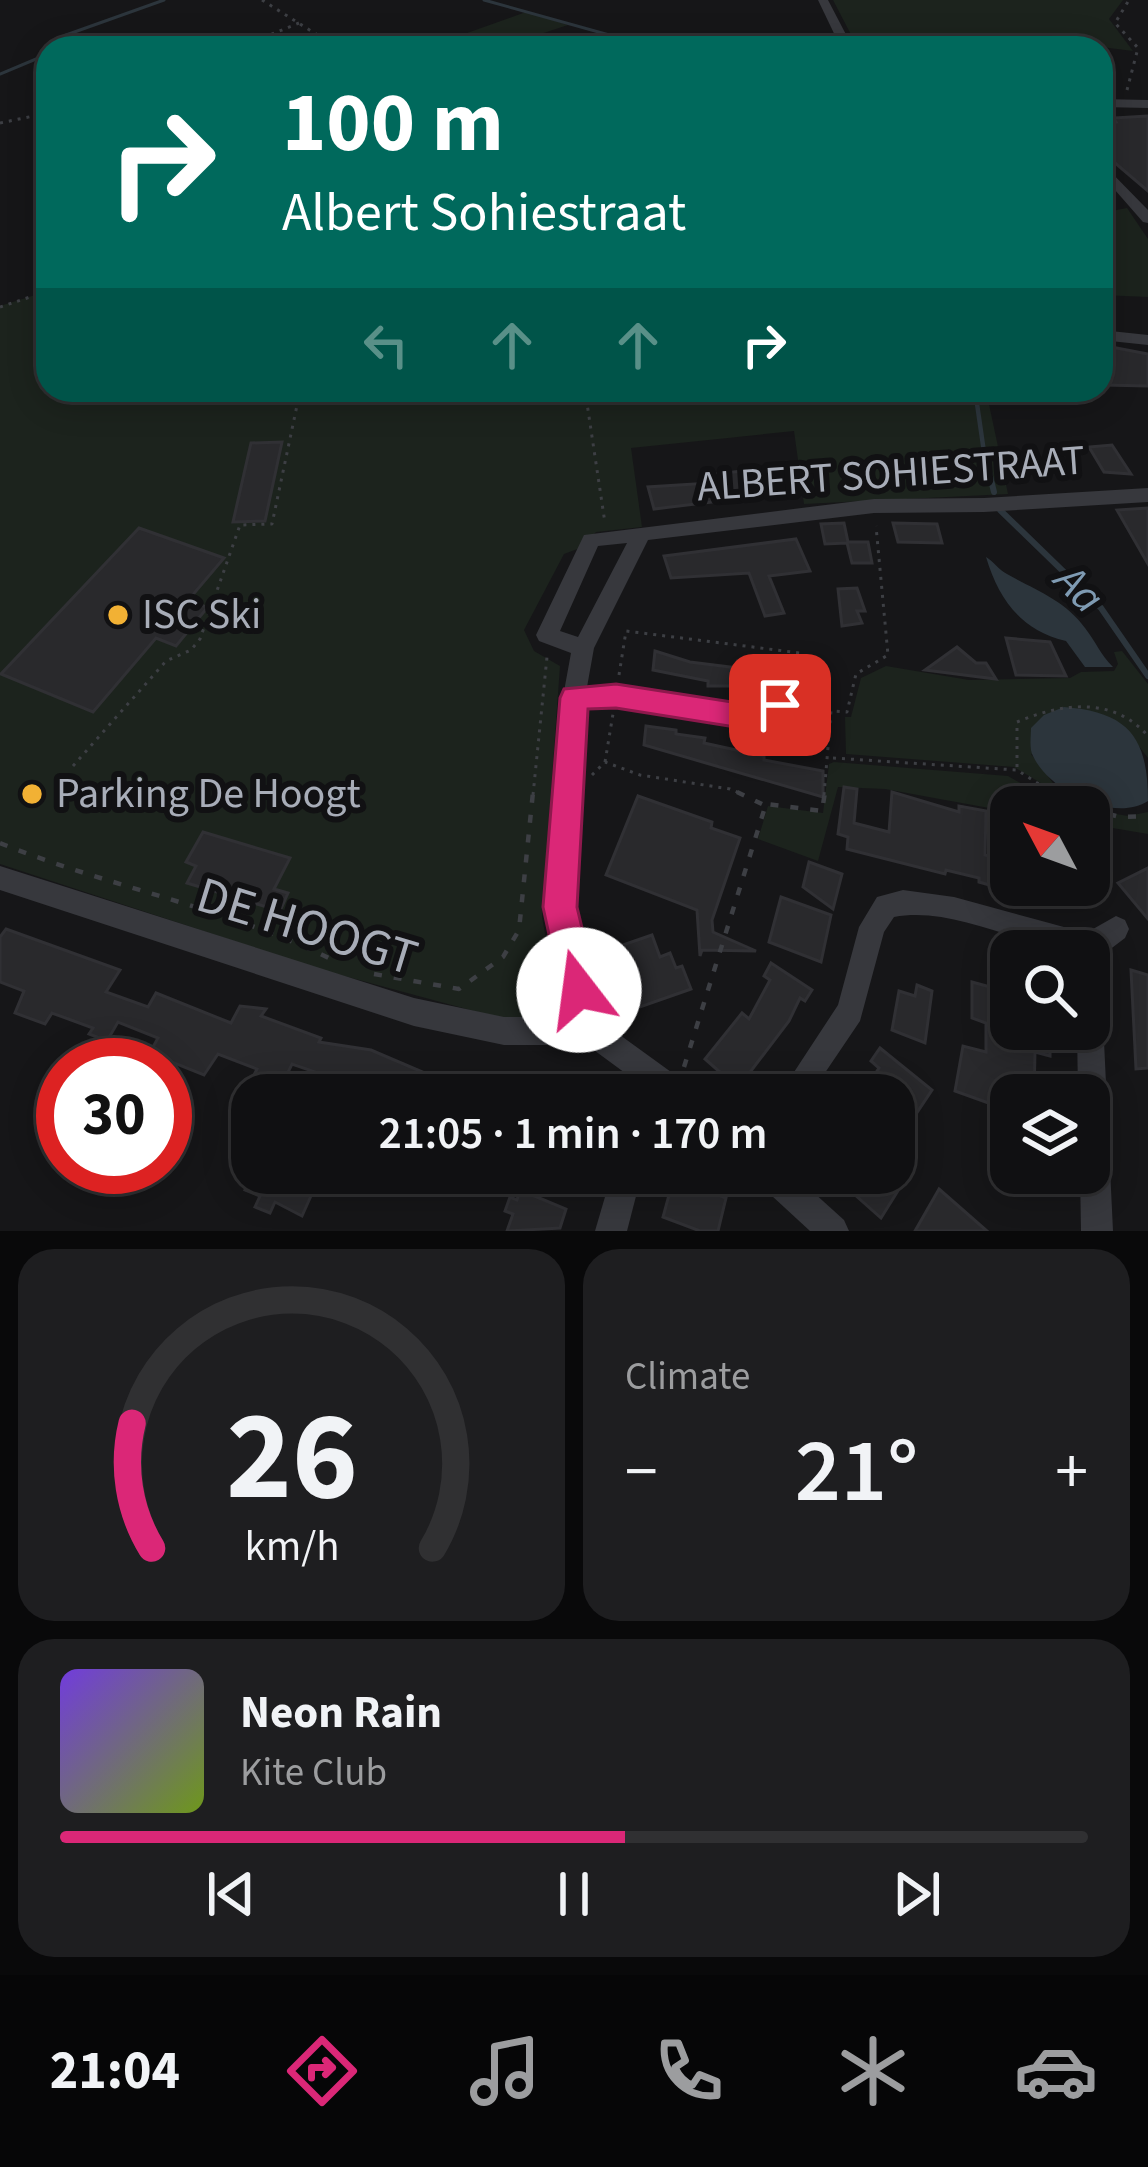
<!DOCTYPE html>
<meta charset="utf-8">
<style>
body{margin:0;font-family:"Source Sans 3",sans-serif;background:#1e1e20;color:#f1f3f6;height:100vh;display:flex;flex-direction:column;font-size:45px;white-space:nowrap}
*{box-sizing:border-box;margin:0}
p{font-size:39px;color:#9c9d9f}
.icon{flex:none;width:66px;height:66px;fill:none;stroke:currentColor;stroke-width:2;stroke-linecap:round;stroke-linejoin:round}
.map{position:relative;height:1231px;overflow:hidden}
.side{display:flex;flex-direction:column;gap:18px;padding:18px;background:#09090a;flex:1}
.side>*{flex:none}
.hud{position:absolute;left:36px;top:36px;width:1077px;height:366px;border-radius:36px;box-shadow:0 6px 30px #0003,0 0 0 3px #303032;background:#00695c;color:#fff;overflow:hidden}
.needle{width:78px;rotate:311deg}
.tools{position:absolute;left:990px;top:786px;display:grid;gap:24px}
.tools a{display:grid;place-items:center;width:120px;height:120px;border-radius:24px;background:#101012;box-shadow:0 6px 30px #0003,0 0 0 3px #303032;font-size:60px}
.speed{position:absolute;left:36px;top:1038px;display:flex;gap:24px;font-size:60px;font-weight:700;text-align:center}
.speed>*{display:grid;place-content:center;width:156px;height:156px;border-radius:50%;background:#101012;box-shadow:0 6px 30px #0003,0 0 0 3px #303032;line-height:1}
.speed .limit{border:18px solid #d22;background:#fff;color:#111}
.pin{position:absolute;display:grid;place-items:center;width:102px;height:102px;color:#fff;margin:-51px;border-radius:24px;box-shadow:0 6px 18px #0006}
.me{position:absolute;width:132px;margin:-66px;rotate:345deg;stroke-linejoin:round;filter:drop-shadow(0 0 9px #0008)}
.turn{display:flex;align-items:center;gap:42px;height:252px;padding:0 48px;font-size:54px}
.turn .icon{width:156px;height:156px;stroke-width:2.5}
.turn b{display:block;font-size:84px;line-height:102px}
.lanes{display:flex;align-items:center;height:114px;padding:0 48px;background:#0003;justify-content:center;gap:60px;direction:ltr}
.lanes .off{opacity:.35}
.big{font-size:90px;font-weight:600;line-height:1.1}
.side .card{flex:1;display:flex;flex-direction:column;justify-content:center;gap:18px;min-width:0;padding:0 42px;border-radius:36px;background:#1e1e20}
.side .dial{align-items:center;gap:0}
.dial svg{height:312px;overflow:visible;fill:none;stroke:#303032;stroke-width:7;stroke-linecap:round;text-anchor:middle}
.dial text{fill:#f1f3f6;stroke:none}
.song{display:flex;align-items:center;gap:36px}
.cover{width:144px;height:144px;border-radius:18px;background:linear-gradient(135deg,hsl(260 70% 55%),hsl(80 70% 35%))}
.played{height:12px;border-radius:6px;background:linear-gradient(90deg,#db2777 55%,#303032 55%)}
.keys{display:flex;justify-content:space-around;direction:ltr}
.heat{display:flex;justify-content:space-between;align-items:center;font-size:66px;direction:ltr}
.side .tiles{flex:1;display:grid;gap:18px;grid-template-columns:1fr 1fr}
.card:last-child{grid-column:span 2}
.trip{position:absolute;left:231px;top:1074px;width:684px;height:120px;border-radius:36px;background:#101012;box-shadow:0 6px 30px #0003,0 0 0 3px #303032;font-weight:600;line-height:120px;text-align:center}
.tabs{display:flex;height:192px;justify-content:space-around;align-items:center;background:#060607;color:#9c9d9f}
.tabs .icon{width:84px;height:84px}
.tabs .on{color:#db2777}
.tabs b{font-size:54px;color:#f1f3f6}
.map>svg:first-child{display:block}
.green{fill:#1c231d}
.water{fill:#2c353c}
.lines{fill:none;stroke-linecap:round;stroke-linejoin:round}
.stream-far2{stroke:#2c353c;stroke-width:3}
.stream-far1{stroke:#2c353c;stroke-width:4.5}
.stream{stroke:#2c353c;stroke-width:6}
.building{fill:#29292c;stroke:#303034;stroke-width:3}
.path-far1{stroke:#3d3f44;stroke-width:3;stroke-dasharray:3 6;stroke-linecap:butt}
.path{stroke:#3d3f44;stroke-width:4.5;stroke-dasharray:8 12;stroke-linecap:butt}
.minor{fill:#37383d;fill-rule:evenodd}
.route{fill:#db2777;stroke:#8e194d;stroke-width:3}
.poi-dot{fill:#f2b134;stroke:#111113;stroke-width:4.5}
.labels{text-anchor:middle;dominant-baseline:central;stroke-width:12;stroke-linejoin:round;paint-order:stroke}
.street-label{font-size:42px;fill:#a8adb8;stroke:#111113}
.poi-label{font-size:42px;fill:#a8adb8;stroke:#111113;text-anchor:start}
.water-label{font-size:45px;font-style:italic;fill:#7f9bb3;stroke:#111113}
.near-street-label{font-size:51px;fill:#a8adb8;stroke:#111113}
</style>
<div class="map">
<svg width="1148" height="1231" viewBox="0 0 1148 1231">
<rect width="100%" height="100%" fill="#161618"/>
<g class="green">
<polygon points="833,0 1123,0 1109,19 1133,51 991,33 980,41 985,48 858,48"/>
<polygon points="526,12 568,25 498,48 425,48"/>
<polygon points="1127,208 1148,239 1148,297 1101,295 1101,213"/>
<polygon points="48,291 48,390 986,390 1008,494 804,504 794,431 631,448 642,527 596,532 580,548 564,554 524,630 534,651 560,666 542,917 553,979 566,993 568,1013 552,1024 511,1021 322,970 0,864 0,306"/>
<polygon points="1122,651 1148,684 1148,758 1128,732 1031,754 1053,783 1044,785 1014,767 846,754 845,717 851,717 861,678 886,666 969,680 1070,678 1081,672 1114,671 1118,664 1114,652"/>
<polygon points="834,762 1008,776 1040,794 1060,792 1099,811 1128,816 1148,812 1148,834 1089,824 1089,807 1011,807 1011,812 885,789 838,787 818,861 758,839 768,806 823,813 829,764"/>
</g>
<g class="water">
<path d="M 986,557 C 993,561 999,570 1007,574 C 1035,590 1065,600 1085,628 C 1096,642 1100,654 1113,667 L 1085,667 L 1066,641 C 1021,630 999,600 986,557 Z"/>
<path d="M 1064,707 C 1130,712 1148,739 1148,801 C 1114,823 1049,791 1033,756 C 1029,749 1031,736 1031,728 L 1044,715 Z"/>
</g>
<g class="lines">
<g class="stream-far2">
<polyline points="484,0 656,48"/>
<polyline points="54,48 66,35 164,0"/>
<polyline points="0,74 48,54"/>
</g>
<polyline class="stream-far1" points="975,390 985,459"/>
<g class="stream">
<polyline points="985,456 994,492"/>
<polyline points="1000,510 1101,608 1148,676"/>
</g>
</g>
<g class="building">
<polygon points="1148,116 1148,191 1101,151 1101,124 1116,122 1113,118"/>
<polygon points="1101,345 1148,354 1148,386 1104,385"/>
<polygon points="282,442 265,521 233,522 251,443"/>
<polygon points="1112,445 1131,474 1104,472 1089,447"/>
<polygon points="742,471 769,471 778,494 654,509 648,487 711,483 708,475"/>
<polygon points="1148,508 1148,564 1117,510"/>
<polygon points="844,523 848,542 868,542 872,563 852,563 847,543 825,544 821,524"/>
<polygon points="893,523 937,524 942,543 898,542"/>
<polygon points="139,528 224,558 190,598 207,608 176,646 156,638 93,712 1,674"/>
<polygon points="796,539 810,571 769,576 784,613 765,616 749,573 671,578 664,556"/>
<polygon points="857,588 865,611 857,611 862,623 842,626 838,589"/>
<polygon points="1006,638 1050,642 1066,676 1016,675"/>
<polygon points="957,647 976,663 986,663 996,679 925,670"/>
<polygon points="655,651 690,662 738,668 738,661 755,664 754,686 708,686 708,681 653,670"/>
<polygon points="646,726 676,730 676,734 705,738 704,743 764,756 764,760 823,771 823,797 644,745"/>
<polygon points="844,787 857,789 854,823 889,832 892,792 959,812 959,806 986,811 985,855 1009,860 1004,889 979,882 979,878 946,870 945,874 847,849 848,837 838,834"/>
<polygon points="638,796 712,822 711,828 740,838 712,920 713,932 756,951 702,950 700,956 697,910 606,875"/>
<polygon points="203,832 290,858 274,889 288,893 280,911 187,883 196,866 186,862"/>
<polygon points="809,862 842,874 833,909 803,887"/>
<polygon points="1148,868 1148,919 1118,883"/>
<polygon points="781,897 831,915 821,962 769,942"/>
<polygon points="6,929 120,970 106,992 148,1007 156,993 231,1023 240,1006 266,1009 261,1016 321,1038 319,1042 371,1050 446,1082 441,1095 318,1095 327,1076 292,1064 277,1095 267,1095 248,1087 257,1069 218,1054 204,1075 167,1060 143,1065 158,1038 118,1022 107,1041 89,1034 93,1028 52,1013 45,1024 15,1013 24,991 0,982 0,937"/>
<polygon points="652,935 660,957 670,953 676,968 682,966 691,989 640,1007 611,949"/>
<polygon points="771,963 812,990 805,1001 800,998 789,1021 738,1088 705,1059 742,1013 749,1019 770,980 764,976"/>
<polygon points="1131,970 1148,975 1148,1068 1136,1069"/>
<polygon points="972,982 990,987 991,1021 1050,1038 1050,1056 1035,1052 1034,1095 1011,1095 1011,1111 955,1091 963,1046 986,1052 986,1023 972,1018"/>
<polygon points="917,985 932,991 925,1043 892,1030 899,991 915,996"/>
<polygon points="880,1048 932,1090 894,1147 894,1095 872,1095 865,1089 879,1068 871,1061"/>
<polygon points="253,1173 300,1173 318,1180 302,1216 275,1202 270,1213 255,1207 260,1196 245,1190"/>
<polygon points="675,1173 704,1177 701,1188 726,1198 718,1231 700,1231 663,1217"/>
<polygon points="867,1173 909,1173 881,1218 854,1194"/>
<polygon points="939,1189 987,1231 915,1231"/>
<polygon points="520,1190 566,1209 560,1228 507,1231 513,1214 505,1211 510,1197 517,1200"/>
</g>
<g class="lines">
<g class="path-far1">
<polyline points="262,0 319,36 326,48"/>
<polyline points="238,48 299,23"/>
<polyline points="1127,90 1138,48 1115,23 1129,0"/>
<polyline points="0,123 48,113"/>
<polyline points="0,307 48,291"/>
<polyline points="585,390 605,523"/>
<polyline points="619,675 626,631 800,653 801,678 813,679 813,707"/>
<polyline points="833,758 1017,770 1056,795"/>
<polyline points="605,762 613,714"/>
<polyline points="73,766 166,661 191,650 200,639 240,525 272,524 299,396 501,390"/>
<path d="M 1017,767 L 1017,722 C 1062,703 1113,696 1148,736"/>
<polyline points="592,775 605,762 640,775 730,789 744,795"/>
<polyline points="533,795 547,657"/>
<polyline points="824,795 831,711 847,712 856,674 888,655 876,526"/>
</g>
<g class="path">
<polyline points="737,792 762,804"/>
<polyline points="1048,792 1084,807"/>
<polyline points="1089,809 1120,817 1148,816"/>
<path d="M 0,843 C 111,888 230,908 337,962"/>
<polyline points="374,974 459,989 503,957 519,930 533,792"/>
<polyline points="684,1067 766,804 822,811 825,792"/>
</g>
<g class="minor">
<polygon points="818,0 828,0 853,48 841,48"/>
<polygon points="1101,99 1148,100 1148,108 1101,107"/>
<polygon points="1101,162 1148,210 1148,223 1143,222 1101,174"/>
<polygon points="1101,330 1148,335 1148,345 1101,340"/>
<path d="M 1148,488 L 1148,502 L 984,512 L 874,513 L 648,540 L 594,648 L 587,687 L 616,687 L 702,697 L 717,705 L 752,709 C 772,687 797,698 809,722 L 805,736 L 783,747 L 757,738 L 752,728 L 712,724 L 697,715 L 616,705 L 585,706 L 573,907 L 580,949 L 602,1022 L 689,1085 L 693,1095 L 655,1095 L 587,1045 L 504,1045 L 414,1026 L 0,890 L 0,866 L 414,998 L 504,1017 L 573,1017 L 554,949 L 547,907 L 563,697 L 571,653 L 539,641 L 536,635 L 584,535 L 874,499 L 984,498 ZM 627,543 L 578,637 L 560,631 L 598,546 ZM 779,715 L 787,723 L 781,726 L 773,724 L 771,719 Z"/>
<path d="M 903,890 L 954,897 L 1086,933 L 1116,916 L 1125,920 L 1129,929 L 1125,938 L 1100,957 L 1113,1231 L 1081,1231 L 1080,1173 L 1089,1173 L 1089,1095 L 1078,1095 L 1077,1029 L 1089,1029 L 1089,951 C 1025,951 957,905 894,917 L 884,932 L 860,1021 L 810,1095 L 779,1095 L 838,1005 L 859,927 L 877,897 Z"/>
<polygon points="612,1173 642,1173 627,1231 595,1231"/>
<polygon points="755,1173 792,1173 844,1220 849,1231 810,1231 759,1184"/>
</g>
</g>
<polygon class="route" points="616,684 751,705 780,693 790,696 794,705 790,714 760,731 616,708 588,709 577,907 597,990 591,1002 579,1008 567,1002 561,990 543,907 560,698 564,689"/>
<g class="poi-dot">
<circle cx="118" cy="615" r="12"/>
<circle cx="32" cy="794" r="12"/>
</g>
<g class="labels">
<g class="street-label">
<text transform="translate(891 474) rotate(-4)">ALBERT SOHIESTRAAT</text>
</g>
<g class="poi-label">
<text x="142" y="615">ISC Ski</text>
<text x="56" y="794">Parking De Hoogt</text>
</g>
<g class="water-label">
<text transform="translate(1079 589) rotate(45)">Aa</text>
</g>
<g class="near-street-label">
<text transform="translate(307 927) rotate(17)">DE HOOGT</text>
</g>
</g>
</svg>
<div class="tools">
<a><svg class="needle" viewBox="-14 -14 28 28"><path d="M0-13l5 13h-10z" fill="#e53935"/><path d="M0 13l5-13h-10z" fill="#9c9d9f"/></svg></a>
<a><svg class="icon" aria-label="search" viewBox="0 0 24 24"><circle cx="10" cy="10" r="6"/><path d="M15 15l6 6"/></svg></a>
<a><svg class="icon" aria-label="layers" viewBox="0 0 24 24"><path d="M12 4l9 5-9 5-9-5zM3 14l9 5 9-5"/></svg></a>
</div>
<div class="speed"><div class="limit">30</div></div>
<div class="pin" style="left:780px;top:705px;background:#d93025"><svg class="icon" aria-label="arrive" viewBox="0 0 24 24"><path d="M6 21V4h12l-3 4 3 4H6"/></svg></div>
<svg class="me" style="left:579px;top:990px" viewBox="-20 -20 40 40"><circle r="19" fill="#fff"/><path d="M0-13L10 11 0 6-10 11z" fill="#db2777"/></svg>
<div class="trip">21:05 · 1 min · 170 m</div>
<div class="hud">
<div class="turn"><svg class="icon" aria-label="right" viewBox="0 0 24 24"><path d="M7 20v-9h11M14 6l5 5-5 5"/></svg><div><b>100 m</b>Albert Sohiestraat</div></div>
<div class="lanes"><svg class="icon off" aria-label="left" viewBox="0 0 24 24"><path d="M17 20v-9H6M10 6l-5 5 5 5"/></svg><svg class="icon off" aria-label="ahead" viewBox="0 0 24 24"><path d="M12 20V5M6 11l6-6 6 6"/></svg><svg class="icon off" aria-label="ahead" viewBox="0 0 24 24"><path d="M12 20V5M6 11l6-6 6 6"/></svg><svg class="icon" aria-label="right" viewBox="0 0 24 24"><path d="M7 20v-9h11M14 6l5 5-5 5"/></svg></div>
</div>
</div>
<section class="side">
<div class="tiles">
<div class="card dial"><svg viewBox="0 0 100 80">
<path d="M14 69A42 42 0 1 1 86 69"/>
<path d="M14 69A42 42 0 0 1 9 37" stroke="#db2777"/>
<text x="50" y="56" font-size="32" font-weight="700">26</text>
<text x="50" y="72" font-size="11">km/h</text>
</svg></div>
<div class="card"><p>Climate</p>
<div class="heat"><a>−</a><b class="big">21°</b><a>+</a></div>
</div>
<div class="card">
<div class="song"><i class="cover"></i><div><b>Neon Rain</b><p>Kite Club</p></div></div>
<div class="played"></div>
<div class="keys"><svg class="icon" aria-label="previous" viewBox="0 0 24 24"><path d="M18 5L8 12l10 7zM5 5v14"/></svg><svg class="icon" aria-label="pause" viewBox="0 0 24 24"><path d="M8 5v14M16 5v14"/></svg><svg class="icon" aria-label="next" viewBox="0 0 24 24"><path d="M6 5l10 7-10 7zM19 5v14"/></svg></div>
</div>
</div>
</section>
<nav class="tabs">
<b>21:04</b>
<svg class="icon on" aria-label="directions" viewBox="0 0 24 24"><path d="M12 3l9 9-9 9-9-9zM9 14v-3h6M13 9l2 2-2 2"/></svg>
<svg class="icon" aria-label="music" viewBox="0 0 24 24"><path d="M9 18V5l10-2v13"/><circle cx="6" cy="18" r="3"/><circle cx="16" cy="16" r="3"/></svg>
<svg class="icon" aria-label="phone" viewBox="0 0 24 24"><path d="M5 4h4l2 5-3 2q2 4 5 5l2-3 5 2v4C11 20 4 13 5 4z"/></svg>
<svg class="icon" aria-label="climate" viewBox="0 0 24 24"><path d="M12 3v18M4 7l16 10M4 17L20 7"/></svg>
<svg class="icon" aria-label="car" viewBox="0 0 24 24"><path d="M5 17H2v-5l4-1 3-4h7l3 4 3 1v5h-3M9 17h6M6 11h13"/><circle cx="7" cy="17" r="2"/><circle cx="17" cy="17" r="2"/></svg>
</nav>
